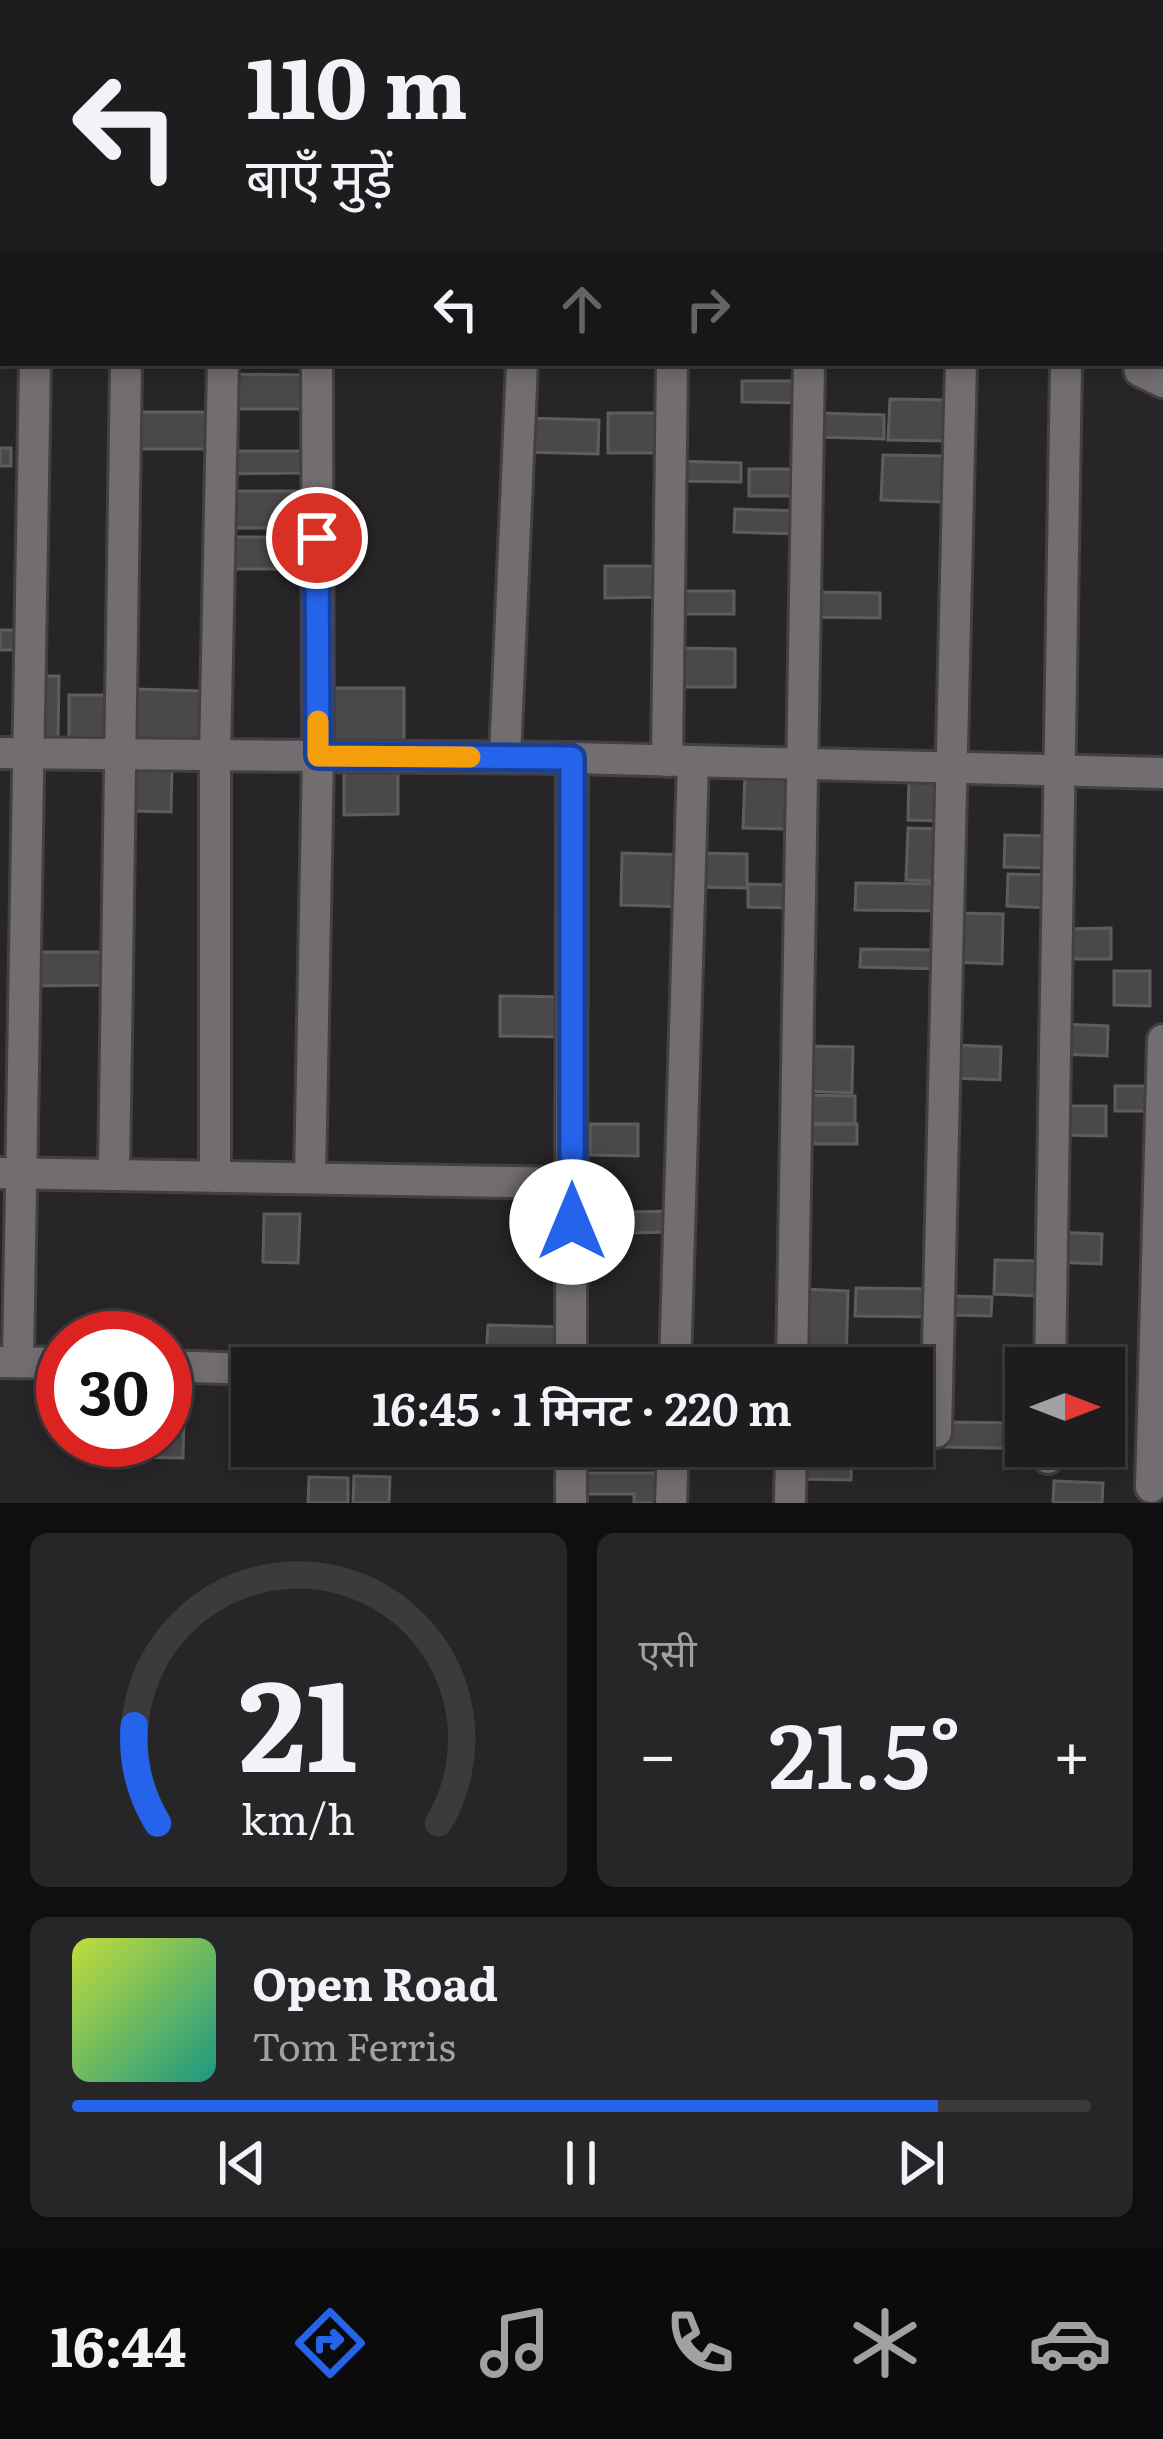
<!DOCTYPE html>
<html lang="hi">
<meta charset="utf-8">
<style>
body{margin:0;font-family:Literata,"Noto Sans Devanagari",serif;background:#262527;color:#f1f3f6;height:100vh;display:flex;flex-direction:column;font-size:45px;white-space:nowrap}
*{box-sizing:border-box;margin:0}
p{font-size:39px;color:#a1a1a4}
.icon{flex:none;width:66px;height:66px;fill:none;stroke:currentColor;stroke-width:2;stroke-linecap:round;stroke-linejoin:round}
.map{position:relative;height:1503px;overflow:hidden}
.panel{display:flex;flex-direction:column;gap:30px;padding:30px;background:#100f10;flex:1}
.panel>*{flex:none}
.guide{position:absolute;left:0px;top:0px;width:1164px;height:366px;box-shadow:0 6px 18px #0003,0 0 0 3px #3c3a3c;background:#1e1c1e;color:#f1f3f6;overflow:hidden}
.needle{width:78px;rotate:90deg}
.fabs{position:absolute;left:1005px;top:1347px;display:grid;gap:24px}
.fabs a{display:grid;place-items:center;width:120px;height:120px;border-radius:0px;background:#1e1c1e;box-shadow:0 6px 18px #0003,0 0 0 3px #3c3a3c;font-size:60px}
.speed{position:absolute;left:36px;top:1311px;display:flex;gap:24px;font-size:60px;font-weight:700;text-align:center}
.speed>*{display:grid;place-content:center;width:156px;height:156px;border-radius:50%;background:#1e1c1e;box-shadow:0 6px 18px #0003,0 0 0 3px #3c3a3c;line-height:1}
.speed .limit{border:18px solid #d22;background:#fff;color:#111}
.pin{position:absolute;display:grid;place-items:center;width:102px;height:102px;color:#fff;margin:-51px;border:6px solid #fff;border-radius:50%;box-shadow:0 3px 12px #0007}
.me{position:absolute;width:132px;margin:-66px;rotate:0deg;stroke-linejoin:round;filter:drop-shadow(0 0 9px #0008)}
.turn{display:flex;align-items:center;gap:42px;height:252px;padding:0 48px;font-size:54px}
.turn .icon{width:156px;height:156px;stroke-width:2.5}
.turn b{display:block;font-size:84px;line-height:102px}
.lanes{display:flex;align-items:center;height:114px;padding:0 48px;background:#0003;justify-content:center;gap:60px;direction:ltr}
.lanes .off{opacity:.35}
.big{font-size:90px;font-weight:600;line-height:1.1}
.panel .widget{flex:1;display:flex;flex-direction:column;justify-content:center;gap:18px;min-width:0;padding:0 42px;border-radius:18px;background:#262527}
.panel .dial{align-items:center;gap:0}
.dial svg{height:312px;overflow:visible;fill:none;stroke:#3c3a3c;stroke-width:7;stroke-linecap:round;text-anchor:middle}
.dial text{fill:#f1f3f6;stroke:none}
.song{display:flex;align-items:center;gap:36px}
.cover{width:144px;height:144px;border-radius:18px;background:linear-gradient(135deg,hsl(70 70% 55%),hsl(170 70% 35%))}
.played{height:12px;border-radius:6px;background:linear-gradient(90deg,#2563eb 85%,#3c3a3c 85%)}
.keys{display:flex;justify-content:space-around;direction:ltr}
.heat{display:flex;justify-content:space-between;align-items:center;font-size:66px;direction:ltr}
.panel .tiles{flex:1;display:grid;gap:30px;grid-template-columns:1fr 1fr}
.widget:last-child{grid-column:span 2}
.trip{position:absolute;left:231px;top:1347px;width:702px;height:120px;border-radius:0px;background:#1e1c1e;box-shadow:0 6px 18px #0003,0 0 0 3px #3c3a3c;font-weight:600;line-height:120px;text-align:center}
.dock{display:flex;height:192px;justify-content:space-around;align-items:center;background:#0c0b0c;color:#a1a1a4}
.dock .icon{width:84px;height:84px}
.dock .selected{color:#2563eb}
.dock b{font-size:54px;color:#f1f3f6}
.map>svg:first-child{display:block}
.building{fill:#4b484c;stroke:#5f5c5f;stroke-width:3}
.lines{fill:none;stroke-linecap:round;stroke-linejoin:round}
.minor-casing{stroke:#424042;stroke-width:36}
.minor{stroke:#716d71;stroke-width:30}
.route-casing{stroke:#184099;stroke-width:30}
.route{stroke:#2563eb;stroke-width:21}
.slow{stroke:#f59e0b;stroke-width:21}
</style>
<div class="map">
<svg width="1163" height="1503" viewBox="0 0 1163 1503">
<rect width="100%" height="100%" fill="#282528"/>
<g class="building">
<rect x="333" y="0" width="81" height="3"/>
<polygon points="225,374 306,375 305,409 225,409"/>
<polygon points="742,381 805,381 805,403 742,402"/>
<polygon points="890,399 951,400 949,441 888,440"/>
<rect x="137" y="412" width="77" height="37"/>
<rect x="608" y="413" width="54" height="40"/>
<polygon points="818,413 884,415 884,439 817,437"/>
<polygon points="526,418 599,420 598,454 525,452"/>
<rect x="0" y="448" width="11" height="18"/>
<polygon points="222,451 302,451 303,473 222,474"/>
<polygon points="883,455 944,456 942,502 881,500"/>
<polygon points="677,461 741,463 741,482 677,481"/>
<rect x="749" y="469" width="57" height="27"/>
<rect x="223" y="491" width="77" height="37"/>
<polygon points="735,509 797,511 796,534 734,532"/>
<rect x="221" y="537" width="79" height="32"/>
<polygon points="605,566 663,566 663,597 605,598"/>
<rect x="673" y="591" width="61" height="23"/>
<polygon points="806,592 880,593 880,618 806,617"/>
<rect x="0" y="630" width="15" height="20"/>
<polygon points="678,648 735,649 735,687 678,687"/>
<polygon points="35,676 59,676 58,738 35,738"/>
<polygon points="323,688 404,688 404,745 324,746"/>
<polygon points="134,689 203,691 202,744 132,742"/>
<polygon points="69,695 113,695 114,742 69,742"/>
<polygon points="132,764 172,765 171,812 131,811"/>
<polygon points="344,770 398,770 398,814 344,815"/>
<polygon points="745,773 794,774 792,829 743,828"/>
<polygon points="909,776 945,777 943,821 908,820"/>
<polygon points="908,828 944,829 942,881 906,880"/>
<polygon points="1005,835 1050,836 1049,868 1004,867"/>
<polygon points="622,853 689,855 688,907 621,905"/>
<polygon points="697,853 747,854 747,888 696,887"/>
<polygon points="1008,874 1052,875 1051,908 1007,906"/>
<polygon points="856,883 944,884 944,911 855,910"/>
<polygon points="748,884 790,885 789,908 748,907"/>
<polygon points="955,913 1003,914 1002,964 953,962"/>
<polygon points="1111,928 1111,959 1066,959 1066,929"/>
<polygon points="861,949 942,950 942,969 860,967"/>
<polygon points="30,952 112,952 112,985 30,986"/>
<polygon points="1114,971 1150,971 1150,1006 1114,1005"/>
<polygon points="500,996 568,997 568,1037 500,1036"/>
<polygon points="1060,1024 1108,1026 1107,1056 1059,1054"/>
<polygon points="954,1045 1001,1047 1000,1080 953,1078"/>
<polygon points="804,1046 853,1047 852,1093 803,1091"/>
<rect x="1115" y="1086" width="36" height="25"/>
<polygon points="801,1095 855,1096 855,1124 801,1123"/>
<polygon points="1059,1106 1106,1106 1106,1136 1059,1135"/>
<polygon points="590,1124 638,1124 638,1156 590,1155"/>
<polygon points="857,1124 857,1144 800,1144 800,1125"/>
<polygon points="530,1191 569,1192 568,1234 528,1233"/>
<polygon points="673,1211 674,1232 583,1234 582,1213"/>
<polygon points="264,1214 300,1214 298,1263 263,1262"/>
<polygon points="1055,1232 1102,1234 1101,1264 1054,1262"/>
<polygon points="995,1260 1040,1261 1039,1296 994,1294"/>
<polygon points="856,1288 935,1289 935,1317 855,1316"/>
<polygon points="800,1289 848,1291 846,1368 798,1368"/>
<polygon points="951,1296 992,1297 991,1316 950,1315"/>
<polygon points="488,1325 561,1327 560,1363 486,1361"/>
<polygon points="165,1378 185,1378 183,1458 132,1457 133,1440 165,1440"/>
<polygon points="242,1381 252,1381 252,1446 281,1446 281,1462 242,1462"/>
<polygon points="946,1422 1026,1423 1026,1446 1041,1446 1041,1449 946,1447"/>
<polygon points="799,1448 852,1450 851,1480 798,1479"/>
<polygon points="584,1473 656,1473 656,1503 634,1503 634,1494 584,1494"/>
<polygon points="354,1476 390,1477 389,1503 353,1503"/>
<polygon points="309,1477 348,1478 348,1503 308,1503"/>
<polygon points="1054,1481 1103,1483 1102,1503 1053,1503"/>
</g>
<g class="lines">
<defs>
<g id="minor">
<polyline points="316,0 316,3"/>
<polyline points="42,3 42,0"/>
<polyline points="132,3 132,0"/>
<polyline points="230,3 230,0"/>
<polyline points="492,3 492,0"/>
<polyline points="571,3 571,0"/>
<polyline points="676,3 676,0"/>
<polyline points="782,3 782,0"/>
<polyline points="873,3 873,0"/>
<polyline points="970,3 970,0"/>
<polyline points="1077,3 1077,0"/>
<polyline points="1149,3 1149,0"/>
<polyline points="1139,363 1140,371 1163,382"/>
<polyline points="0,753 318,756 317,363"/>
<polyline points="505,757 522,363"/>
<polyline points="667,761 672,363"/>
<polyline points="0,1173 572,1183"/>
<polyline points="114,1175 126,363"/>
<polyline points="215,1177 215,756 223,363"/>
<polyline points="310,1178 318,756 572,758 1163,773"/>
<polyline points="0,1362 63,1363"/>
<polyline points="18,1362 35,363"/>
<polyline points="165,1366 252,1369"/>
<polyline points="571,1368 572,758"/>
<polyline points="675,1368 693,762"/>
<polyline points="792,1368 809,363"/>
<polyline points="1050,1368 1066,363"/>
<polyline points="936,1432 961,363"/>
<polyline points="571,1446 571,1503"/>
<polyline points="1048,1458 1048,1446"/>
<polyline points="1151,1487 1163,1040"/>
<polyline points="671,1503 673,1446"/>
<polyline points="790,1503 791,1446"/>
</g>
</defs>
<use href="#minor" class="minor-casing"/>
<use href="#minor" class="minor"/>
</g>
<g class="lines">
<defs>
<polyline id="route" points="317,538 318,756 572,758 572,1222"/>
</defs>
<use href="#route" class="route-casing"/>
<use href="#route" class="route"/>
<polyline class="slow" points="318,721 318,756 470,757"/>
</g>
</svg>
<div class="fabs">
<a><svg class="needle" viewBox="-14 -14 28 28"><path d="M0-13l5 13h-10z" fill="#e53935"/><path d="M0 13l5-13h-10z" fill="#a1a1a4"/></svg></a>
</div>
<div class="speed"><div class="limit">30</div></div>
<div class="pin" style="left:317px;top:538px;background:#d93025"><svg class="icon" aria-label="arrive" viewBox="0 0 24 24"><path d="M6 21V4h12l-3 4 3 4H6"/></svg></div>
<svg class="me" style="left:572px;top:1222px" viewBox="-20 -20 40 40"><circle r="19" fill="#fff"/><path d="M0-13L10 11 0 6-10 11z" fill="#2563eb"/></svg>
<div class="trip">16:45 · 1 मिनट · 220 m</div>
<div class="guide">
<div class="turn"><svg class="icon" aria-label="left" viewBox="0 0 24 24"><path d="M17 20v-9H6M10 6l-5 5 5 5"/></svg><div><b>110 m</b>बाएँ मुड़ें</div></div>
<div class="lanes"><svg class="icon" aria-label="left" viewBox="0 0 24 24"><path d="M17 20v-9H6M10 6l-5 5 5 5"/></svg><svg class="icon off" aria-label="ahead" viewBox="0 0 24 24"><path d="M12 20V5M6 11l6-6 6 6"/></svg><svg class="icon off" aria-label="right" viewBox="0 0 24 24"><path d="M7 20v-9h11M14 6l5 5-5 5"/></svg></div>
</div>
</div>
<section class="panel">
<div class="tiles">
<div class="widget dial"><svg viewBox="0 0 100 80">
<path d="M14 69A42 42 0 1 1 86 69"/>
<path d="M14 69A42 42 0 0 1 8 44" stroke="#2563eb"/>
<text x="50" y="56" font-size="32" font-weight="700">21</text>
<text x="50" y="72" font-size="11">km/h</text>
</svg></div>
<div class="widget"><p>एसी</p>
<div class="heat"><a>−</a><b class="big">21.5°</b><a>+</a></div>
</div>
<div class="widget">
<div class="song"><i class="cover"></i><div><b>Open Road</b><p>Tom Ferris</p></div></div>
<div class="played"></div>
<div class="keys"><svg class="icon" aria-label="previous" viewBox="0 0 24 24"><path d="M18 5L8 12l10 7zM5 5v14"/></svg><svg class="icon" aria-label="pause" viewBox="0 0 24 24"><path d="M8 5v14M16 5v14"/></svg><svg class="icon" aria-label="next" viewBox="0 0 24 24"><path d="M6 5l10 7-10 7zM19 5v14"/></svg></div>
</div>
</div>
</section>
<nav class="dock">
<b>16:44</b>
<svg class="icon selected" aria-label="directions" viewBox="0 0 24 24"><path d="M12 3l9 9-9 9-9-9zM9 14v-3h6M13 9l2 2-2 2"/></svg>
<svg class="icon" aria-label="music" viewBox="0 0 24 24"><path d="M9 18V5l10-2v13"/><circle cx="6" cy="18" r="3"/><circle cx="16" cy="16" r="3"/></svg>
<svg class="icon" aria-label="phone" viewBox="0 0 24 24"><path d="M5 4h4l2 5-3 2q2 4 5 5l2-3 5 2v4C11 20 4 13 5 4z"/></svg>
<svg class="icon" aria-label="climate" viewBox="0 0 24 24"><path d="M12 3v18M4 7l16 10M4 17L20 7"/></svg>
<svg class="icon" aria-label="car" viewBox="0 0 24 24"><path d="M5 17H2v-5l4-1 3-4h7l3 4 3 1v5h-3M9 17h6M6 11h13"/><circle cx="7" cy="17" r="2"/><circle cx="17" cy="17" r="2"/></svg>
</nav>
